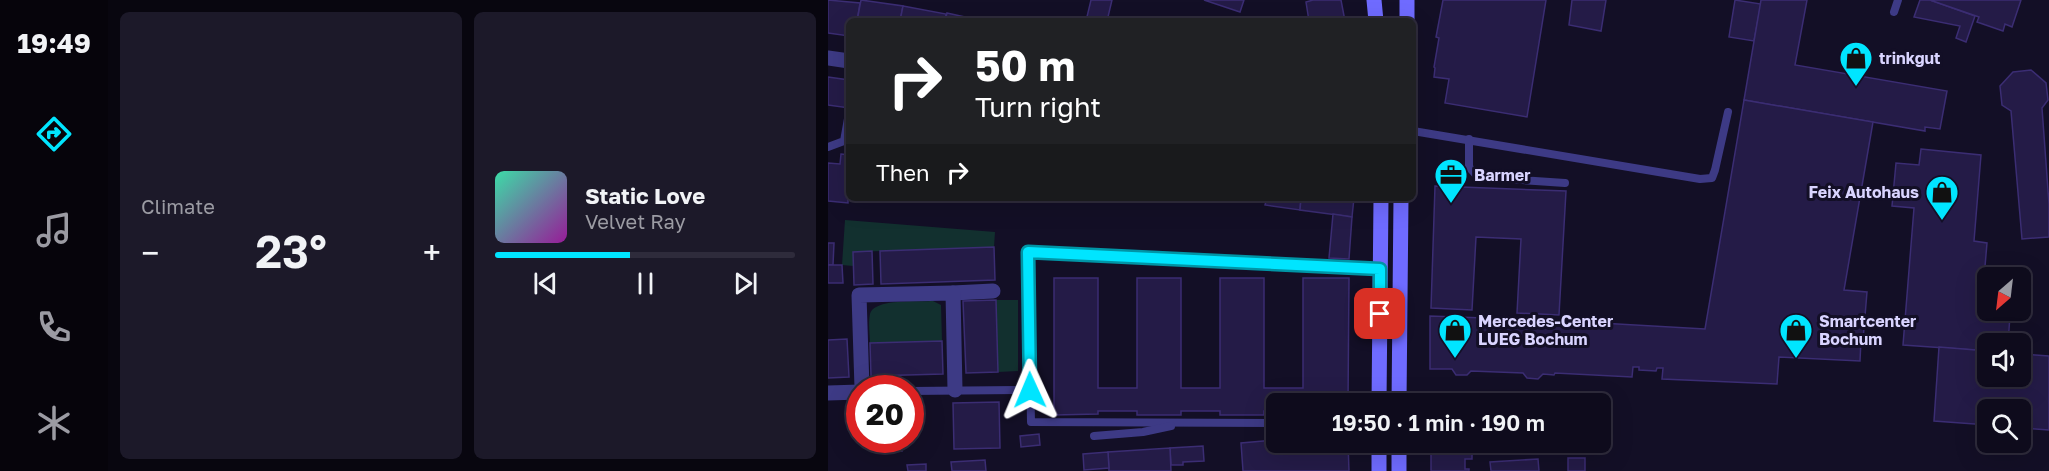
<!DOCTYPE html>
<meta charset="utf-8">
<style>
body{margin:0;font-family:"Golos Text",sans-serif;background:#1c1929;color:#f1f3f6;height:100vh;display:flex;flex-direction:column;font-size:22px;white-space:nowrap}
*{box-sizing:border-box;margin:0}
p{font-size:20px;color:#9b9ba3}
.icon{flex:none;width:33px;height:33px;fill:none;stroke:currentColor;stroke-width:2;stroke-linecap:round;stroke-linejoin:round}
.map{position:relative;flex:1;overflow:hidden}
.details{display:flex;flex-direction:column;gap:12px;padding:12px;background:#08060f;width:720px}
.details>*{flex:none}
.guide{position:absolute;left:18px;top:18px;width:570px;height:183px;border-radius:9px;box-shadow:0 6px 24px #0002,0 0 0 2px #2e2b3b;background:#202124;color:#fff;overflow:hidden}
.needle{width:39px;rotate:208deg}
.buttons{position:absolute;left:1149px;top:267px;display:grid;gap:12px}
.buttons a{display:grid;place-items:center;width:54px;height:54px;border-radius:9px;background:#0e0b1c;box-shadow:0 6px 24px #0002,0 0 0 2px #2e2b3b;font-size:30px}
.speed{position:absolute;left:18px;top:375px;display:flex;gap:12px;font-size:30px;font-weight:700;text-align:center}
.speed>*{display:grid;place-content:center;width:78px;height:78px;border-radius:50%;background:#0e0b1c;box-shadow:0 6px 24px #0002,0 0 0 2px #2e2b3b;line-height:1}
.speed .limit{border:9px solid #d22;background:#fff;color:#111}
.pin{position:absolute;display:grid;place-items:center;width:51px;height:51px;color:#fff;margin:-26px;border-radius:12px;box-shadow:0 3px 9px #0006}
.me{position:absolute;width:66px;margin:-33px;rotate:359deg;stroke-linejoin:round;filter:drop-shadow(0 0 4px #0008)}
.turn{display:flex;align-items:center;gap:21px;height:126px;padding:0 30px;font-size:27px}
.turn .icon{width:78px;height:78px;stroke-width:2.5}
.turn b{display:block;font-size:42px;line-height:51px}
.then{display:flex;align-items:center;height:57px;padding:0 30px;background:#0003;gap:12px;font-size:22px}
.big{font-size:45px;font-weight:600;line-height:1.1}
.details .tile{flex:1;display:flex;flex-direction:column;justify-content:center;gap:9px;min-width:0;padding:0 21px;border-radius:9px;background:#1c1929}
.song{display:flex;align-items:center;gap:18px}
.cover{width:72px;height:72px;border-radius:9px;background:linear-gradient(135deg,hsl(160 70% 55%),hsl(300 70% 35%))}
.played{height:6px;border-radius:3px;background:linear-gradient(90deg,#00e5ff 45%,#2e2b3b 45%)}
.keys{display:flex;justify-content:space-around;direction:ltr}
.heat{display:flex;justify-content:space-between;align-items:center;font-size:33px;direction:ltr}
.details .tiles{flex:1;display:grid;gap:12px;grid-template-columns:repeat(2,1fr)}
.trip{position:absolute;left:438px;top:393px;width:345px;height:60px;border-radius:9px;background:#0e0b1c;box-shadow:0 6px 24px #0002,0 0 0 2px #2e2b3b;font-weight:600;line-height:60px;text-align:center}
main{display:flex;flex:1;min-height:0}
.menu{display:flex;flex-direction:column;width:108px;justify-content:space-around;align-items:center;background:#06040b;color:#9b9ba3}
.menu .icon{width:42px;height:42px}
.menu .on{color:#00e5ff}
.menu b{font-size:27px;color:#f1f3f6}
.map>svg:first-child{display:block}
.green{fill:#12302f}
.building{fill:#241b47;stroke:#3b2d73;stroke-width:1.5}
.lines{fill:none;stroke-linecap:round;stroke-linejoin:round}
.service{stroke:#3d3a85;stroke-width:8}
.minor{stroke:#3d3a85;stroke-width:15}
.secondary{stroke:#6f6bff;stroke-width:15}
.route-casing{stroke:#0095a6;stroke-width:15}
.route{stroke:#00e5ff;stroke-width:10}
.labels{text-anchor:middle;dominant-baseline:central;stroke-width:6;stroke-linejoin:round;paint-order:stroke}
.poi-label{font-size:16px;font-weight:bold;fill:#d9d4ff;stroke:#130f26;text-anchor:start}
</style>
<main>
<nav class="menu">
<b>19:49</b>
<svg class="icon on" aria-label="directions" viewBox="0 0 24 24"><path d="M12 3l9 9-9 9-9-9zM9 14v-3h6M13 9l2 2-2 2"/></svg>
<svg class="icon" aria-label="music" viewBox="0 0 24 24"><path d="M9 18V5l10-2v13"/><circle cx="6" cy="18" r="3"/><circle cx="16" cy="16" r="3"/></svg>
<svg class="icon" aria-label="phone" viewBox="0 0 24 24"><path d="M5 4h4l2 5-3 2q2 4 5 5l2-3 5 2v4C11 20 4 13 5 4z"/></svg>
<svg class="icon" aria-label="climate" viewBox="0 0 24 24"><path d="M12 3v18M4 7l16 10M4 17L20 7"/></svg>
</nav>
<section class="details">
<div class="tiles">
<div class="tile"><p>Climate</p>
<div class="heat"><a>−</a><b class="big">23°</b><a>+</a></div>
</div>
<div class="tile">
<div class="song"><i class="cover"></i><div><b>Static Love</b><p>Velvet Ray</p></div></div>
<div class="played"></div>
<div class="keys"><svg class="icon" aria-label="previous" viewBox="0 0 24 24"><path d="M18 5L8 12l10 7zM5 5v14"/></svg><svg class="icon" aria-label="pause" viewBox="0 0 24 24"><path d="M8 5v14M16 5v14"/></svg><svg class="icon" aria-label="next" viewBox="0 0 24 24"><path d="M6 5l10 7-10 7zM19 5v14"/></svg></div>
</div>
</div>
</section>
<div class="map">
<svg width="1221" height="471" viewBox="0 0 1221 471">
<rect width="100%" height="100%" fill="#130f26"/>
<g class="green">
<polygon points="17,220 167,232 166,247 25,252 25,266 14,265"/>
<polygon points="168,300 190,300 190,371 170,372"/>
<path d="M 105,301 L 113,305 L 114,341 L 42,343 C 42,335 40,323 42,314 C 46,298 91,302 105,301 Z"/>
</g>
<g class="building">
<polygon points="0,0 32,3 29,21 21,21 21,36 0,33"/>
<polygon points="33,0 75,6 72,21 29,21"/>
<polygon points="263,0 284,0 279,21 258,21"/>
<polygon points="376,0 416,0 412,12"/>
<polygon points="485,0 513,0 517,21 481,21 478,2"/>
<polygon points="615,0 718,0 699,117 617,103 621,79 606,77 607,68 606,67 611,38 608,37"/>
<polygon points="744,0 778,0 773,31 741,25"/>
<polygon points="907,0 933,4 926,41 901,37"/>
<polygon points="933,0 979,0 967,65 1119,91 1112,129 1097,127 1097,131 916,100"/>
<polygon points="1092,0 1102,0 1147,16 1138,42 1128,38 1132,26 1086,17"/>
<polygon points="1102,0 1193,0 1184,27 1177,24 1175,31 1149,22 1151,17"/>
<polygon points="75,6 118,14 117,21 72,21"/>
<polygon points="119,13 155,21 117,21"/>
<polygon points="1203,70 1218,83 1220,100 1214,108 1221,204 1221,237 1194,239 1183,111 1174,105 1172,86 1185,72"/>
<polygon points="0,77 21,80 21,108 0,105"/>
<polygon points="916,100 1045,122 1016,290 1039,292 1035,340 1033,340 1032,361 951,357 949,384 834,379 835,368 829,368 828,371 811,370 811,367 805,367 804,377 727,373 726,375 715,374 710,379 699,378 695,373 643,371 639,375 628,375 624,369 602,369 602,316 737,321 877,329"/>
<polygon points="1093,149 1153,155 1146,241 1159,243 1153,313 1182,315 1180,344 1160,344 1160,351 1075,345 1086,208 1064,206 1068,163 1091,165"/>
<polygon points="13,154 21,155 20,203 0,201 0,163 12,164"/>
<polygon points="607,186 738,191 731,315 689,313 693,239 648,237 644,310 603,308"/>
<polygon points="439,198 473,198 472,210 437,205"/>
<polygon points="473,198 526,198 524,217 472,210"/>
<polygon points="505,214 524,217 521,259 501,258"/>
<polygon points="0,243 6,243 5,265 0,265"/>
<polygon points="166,247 167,280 53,284 52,251"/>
<polygon points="44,251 45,284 26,285 25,252"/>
<polygon points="0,265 14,265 15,283 0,283"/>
<polygon points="226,278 270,278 270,388 309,388 309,278 353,278 353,388 392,388 392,278 436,278 436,388 475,388 475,278 521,278 520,404 448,404 448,411 436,411 436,415 392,415 392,411 353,411 353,415 309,415 309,411 270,411 270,414 226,415"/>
<polygon points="168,300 170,372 138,373 135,301"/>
<polygon points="19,339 21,377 0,378 0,340"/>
<polygon points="114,341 115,374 43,376 42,343"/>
<polygon points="1111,347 1160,351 1160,376 1192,376 1192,354 1221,356 1221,430 1192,428 1192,410 1160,410 1160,425 1106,421"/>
<polygon points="171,402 172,448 126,449 125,403"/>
<polygon points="211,434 212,445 193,447 192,436"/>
<polygon points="45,440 73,440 74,451 46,452"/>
<polygon points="448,440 448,442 520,442 521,471 415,471 413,443"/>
<polygon points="603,442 652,442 652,448 644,447 644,459 637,459 637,469 641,469 641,471 603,471"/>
<polygon points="375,446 376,461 355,462 355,465 343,465 342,448"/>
<polygon points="342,448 343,471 281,471 280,452"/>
<polygon points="280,452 281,468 256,470 255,454"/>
<rect x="740" y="458" width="17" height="13"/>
<polygon points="710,459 711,471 663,471 662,462"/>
<polygon points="157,460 158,471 124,471 123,462"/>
<polygon points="98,464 98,471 80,471 79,465"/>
</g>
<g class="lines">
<g class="service">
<polyline points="1066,12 1070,0"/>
<polyline points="585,131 872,179 884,178 887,170 900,112"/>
<polyline points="641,139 641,167 650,177 737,183"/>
<polyline points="0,147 16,141 21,113"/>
<polyline points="82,391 202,390"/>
<polyline points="448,423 203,422 200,252 552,269"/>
<polyline points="266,436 315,432 343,426"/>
</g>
<g class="minor">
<polyline points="0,58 21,61"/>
<polyline points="125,293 165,291"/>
<polyline points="34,388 31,295 125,293 127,390"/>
<polyline points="0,393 32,392"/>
</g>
<g class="secondary">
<polyline points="546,0 548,21"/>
<polyline points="579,21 579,0"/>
<polyline points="551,404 553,198"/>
<polyline points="571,404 573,198"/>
<polyline points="551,442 551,471"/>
<polyline points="571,442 571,471"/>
</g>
</g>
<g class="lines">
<defs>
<polyline id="route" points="202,390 200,252 552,269 552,314"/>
</defs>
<use href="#route" class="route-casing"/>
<use href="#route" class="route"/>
</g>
<defs>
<symbol id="shop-pin" viewBox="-11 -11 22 30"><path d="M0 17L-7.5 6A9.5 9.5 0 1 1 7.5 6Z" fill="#00e5ff" stroke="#130f26"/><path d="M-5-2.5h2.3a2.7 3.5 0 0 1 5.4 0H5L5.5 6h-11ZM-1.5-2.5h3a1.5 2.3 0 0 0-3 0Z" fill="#111"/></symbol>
<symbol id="office-pin" viewBox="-11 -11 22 30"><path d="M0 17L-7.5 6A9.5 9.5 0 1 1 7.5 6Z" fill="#00e5ff" stroke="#130f26"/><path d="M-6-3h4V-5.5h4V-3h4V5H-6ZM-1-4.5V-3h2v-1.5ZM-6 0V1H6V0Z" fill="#111"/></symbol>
</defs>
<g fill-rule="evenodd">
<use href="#shop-pin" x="1009" y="39" width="38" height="52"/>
<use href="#office-pin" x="604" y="156" width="38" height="52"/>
<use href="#shop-pin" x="1095" y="173" width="38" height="52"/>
<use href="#shop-pin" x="608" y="311" width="38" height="52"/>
<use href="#shop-pin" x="949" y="311" width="38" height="52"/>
</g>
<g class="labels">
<g class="poi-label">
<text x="1051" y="58">trinkgut</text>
<text x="646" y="175">Barmer</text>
<text x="1091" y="192" text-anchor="end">Feix Autohaus</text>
<text x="650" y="321">Mercedes-Center<tspan x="650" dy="18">LUEG Bochum</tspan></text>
<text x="991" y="321">Smartcenter<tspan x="991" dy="18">Bochum</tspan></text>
</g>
</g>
</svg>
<div class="buttons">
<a><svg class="needle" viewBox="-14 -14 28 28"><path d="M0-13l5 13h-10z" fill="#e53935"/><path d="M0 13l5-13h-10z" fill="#9b9ba3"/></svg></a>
<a><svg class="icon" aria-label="sound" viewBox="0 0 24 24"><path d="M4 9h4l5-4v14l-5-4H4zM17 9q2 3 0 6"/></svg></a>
<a><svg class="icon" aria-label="search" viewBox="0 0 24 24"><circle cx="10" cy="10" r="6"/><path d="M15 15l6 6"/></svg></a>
</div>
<div class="speed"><div class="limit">20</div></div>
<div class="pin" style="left:552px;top:314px;background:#d93025"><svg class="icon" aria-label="arrive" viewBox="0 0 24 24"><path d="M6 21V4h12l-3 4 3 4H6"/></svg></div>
<svg class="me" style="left:202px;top:390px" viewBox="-20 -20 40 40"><path d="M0-17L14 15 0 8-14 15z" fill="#00e5ff" stroke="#fff" stroke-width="4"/></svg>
<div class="trip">19:50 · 1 min · 190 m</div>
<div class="guide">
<div class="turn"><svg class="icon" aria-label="right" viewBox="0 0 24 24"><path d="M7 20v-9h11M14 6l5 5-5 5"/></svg><div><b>50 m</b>Turn right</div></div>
<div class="then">Then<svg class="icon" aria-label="right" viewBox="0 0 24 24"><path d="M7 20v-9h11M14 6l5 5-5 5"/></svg></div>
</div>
</div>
</main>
